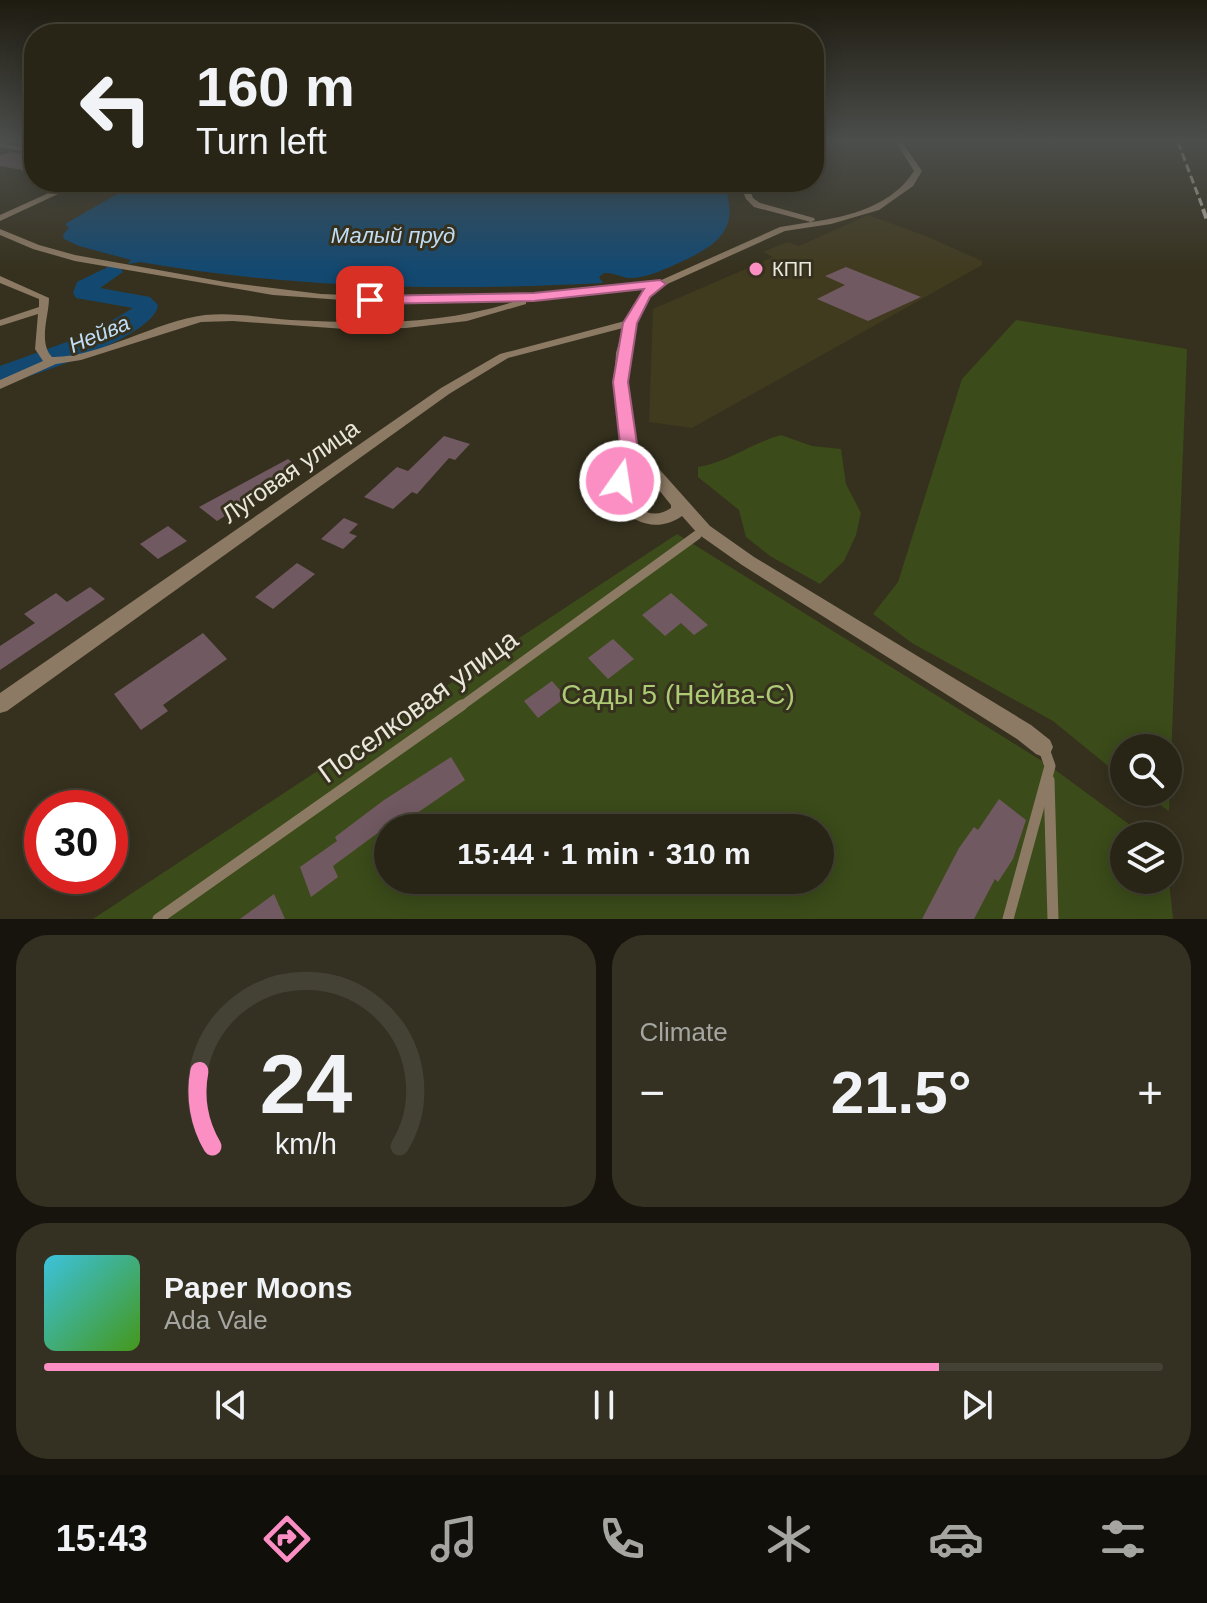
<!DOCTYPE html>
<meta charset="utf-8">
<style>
body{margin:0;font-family:Helvetica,sans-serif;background:#343123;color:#f1f3f6;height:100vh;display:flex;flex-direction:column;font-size:30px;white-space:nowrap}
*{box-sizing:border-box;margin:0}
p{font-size:26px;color:#a5a5a1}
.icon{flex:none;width:44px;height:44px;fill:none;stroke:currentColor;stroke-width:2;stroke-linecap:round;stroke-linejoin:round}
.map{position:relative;height:919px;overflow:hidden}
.details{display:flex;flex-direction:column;gap:16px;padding:16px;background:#16140c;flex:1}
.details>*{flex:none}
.banner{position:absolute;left:24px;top:24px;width:800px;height:168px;border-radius:32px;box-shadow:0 4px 20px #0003,0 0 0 2px #444235;background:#282516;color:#f1f3f6;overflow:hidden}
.controls{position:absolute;left:1110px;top:734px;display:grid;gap:16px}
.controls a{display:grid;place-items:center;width:72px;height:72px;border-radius:50%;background:#282516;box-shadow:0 4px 20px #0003,0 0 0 2px #444235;font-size:40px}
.speed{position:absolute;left:24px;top:790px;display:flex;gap:16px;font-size:40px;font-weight:700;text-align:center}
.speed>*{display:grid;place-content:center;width:104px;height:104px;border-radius:50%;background:#282516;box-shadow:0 4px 20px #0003,0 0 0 2px #444235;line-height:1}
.speed .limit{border:12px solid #d22;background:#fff;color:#111}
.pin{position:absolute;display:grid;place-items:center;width:68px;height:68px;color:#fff;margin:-34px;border-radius:16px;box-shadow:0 4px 12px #0006}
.me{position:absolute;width:88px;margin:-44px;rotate:13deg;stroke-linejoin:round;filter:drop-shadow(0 0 6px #0008)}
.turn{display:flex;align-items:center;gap:28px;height:168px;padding:0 40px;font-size:36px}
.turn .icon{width:104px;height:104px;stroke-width:2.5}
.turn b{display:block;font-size:56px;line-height:68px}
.big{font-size:60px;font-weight:700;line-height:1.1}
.details .card{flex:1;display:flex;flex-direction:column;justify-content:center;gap:12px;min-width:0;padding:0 28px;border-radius:32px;background:#343123}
.details .dial{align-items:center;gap:0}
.dial svg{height:208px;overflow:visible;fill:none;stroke:#444235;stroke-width:7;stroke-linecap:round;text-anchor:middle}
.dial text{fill:#f1f3f6;stroke:none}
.song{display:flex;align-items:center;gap:24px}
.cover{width:96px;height:96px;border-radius:12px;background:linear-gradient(135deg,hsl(190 70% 55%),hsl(100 70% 35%))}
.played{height:8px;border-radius:4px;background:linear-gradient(90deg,#fb8fc4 80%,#444235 80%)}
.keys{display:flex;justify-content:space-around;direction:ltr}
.heat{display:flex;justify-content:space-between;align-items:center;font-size:44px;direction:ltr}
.details .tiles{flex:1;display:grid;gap:16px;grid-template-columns:1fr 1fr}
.card:last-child{grid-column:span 2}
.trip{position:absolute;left:374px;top:814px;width:460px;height:80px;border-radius:40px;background:#282516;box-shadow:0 4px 20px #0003,0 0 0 2px #444235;font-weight:700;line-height:80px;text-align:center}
.dock{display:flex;height:128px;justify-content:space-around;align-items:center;background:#100f09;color:#a5a5a1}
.dock .icon{width:56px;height:56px}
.dock .current{color:#fb8fc4}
.dock b{font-size:36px;color:#f1f3f6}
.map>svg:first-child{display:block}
.built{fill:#403a1f}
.green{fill:#3b4b19;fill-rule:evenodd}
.water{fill:#134971}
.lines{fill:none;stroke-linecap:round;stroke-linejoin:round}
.river{fill:#134971;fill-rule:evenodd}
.building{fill:#715961}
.service-far2{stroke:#8c7a64;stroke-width:7}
.service-far1{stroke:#8c7a64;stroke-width:9}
.service{stroke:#8c7a64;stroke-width:11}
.minor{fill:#8c7a64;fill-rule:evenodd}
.tertiary{fill:#8c7a64;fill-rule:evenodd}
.rail-far1{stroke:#c0bcaf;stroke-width:3;stroke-dasharray:8 4;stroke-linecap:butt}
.rail{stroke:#c0bcaf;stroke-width:4;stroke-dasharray:10 5;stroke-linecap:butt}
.route{fill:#fb8fc4;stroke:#a35d7f;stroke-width:2}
.poi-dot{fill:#fb8fc4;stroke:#36311e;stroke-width:3}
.labels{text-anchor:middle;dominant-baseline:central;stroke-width:6;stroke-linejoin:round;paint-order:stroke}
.far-poi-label{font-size:20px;fill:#eae7db;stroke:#36311e;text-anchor:start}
.far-water-label{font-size:22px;font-style:italic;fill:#c0ddf6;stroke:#36311e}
.street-label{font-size:24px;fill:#eae7db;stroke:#36311e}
.near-park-label{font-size:28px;fill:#adcb75;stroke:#36311e}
.near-street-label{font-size:28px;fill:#eae7db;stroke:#36311e}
</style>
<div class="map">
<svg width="1207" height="919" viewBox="0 0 1207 919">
<rect width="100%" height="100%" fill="#36311e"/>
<polygon class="built" points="868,215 926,236 982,261 982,265 692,428 649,422 653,309 773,257 763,252 787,242 799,246"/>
<g class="green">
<polygon points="1016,320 1187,349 1169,811 1142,792 1168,792 1168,748 1124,748 1124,779 1053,721 912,643 873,614 898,582 962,379"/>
<path d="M 781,435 L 812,446 L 841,449 L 846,484 L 861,513 L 856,535 L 844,561 L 820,584 L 770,556 L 746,537 L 739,510 L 698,477 L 698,467 C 728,462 752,443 781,435 Z"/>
<path d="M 677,534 L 1050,766 L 1145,836 L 1124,836 L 1124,880 L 1168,880 L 1168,871 L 1173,919 L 93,919 ZM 388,828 L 820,828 L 820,880 L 388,880 Z"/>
</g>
<path class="water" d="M 144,182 L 723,182 C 741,228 720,244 681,262 C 665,269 651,276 634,278 C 623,279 615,272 604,273 L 599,277 L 603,283 C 445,291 297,289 140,262 L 128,264 L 131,260 L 79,246 L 64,239 L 63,234 L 69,228 L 65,224 L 126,189 Z"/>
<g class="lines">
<path class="river" d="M 112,265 L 120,267 L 123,272 L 100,288 L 150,297 L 158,305 C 155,337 30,377 0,385 L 0,366 L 89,334 L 133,308 L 76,298 L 73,293 L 77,282 Z"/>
</g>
<g class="building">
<polygon points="11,152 34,156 34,172 0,166 0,155"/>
<polygon points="846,267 921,297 868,321 817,299 845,285 825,276"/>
<polygon points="444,436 470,444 455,460 449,458 417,494 412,492 393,509 364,497 397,467 408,471"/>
<polygon points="288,459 300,468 247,498 250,500 217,521 199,507"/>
<polygon points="344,518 358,524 349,533 357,536 343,549 321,539"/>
<polygon points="168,526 187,541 158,559 140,544"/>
<polygon points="297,563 315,574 273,609 255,597"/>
<polygon points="90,587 105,599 0,670 0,646 35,623 24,614 56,593 67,602"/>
<polygon points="671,593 708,625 694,635 681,623 665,636 642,615"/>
<polygon points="203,633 227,659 163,705 168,711 141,730 114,694"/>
<polygon points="613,639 634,659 608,679 588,658"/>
<polygon points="552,681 566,697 538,718 524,701"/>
<polygon points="451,757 465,780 397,827 394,821 333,866 338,877 311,897 300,867 337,841 335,837 384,800"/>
<polygon points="999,799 1026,820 1013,859 998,882 995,879 974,919 922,919 959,848 974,827 978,830"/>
<polygon points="274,894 285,919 240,919"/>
</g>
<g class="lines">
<polyline class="service-far2" points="694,537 704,530"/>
<polyline class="service-far1" points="460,707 697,535"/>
<g class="service">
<polyline points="1049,780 1053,919"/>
<polyline points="158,919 462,705"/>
<polyline points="1008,919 1050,766 1044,749"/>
</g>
<g class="minor">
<path d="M 896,142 L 902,142 L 922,171 L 913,186 L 879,210 L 831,224 L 785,231 L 663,286 L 651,295 L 643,306 L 636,320 L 628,353 L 627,402 L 635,442 L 710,526 L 754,557 L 1031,725 L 1050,740 L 1053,747 L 1050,754 L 1043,757 L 1036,754 L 1017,739 L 742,565 L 698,534 L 682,516 C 653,536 625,519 609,493 L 621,451 L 614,387 L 616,353 L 623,328 L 508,358 L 449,394 L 7,711 L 0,713 L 0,693 L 441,388 L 500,354 L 625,321 L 635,303 L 649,288 L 526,300 L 526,304 L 467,321 L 406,328 L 345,329 L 233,321 L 201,322 L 81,360 L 56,364 L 0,389 L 0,380 L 43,361 L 35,349 L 38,314 L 0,326 L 0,320 L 39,307 L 39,299 L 0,283 L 0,276 L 49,298 C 49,316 38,342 52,357 C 98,358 156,321 205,315 C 234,312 263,318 291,320 C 367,324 443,325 516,301 L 384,303 L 273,295 L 75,261 L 33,249 L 0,235 L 0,229 L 39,245 L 75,255 L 225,282 L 321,294 L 423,298 L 540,293 L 657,282 L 780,227 L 811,222 L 754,207 L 746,199 L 739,182 L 747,182 L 753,198 L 760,203 L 814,218 L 815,220 L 811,222 C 849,217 893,205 914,171 ZM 634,459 L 671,505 L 671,508 C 652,521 635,509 624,493 Z"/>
<polygon points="1050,142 1056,142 1056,144 1053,146"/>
<polygon points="0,143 34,149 34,153 0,147"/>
</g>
<polygon class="tertiary" points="73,182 84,182 0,221 0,215"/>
<polyline class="rail-far1" points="1178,142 1204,211"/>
<polyline class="rail" points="1203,209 1207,220"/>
</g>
<linearGradient id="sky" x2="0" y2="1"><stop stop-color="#1e1b10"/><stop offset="0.52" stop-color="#4c4e4c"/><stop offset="1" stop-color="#4c4e4c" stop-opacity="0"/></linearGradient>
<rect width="1207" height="271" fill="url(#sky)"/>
<polygon class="route" points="660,280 666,284 650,297 637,323 628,382 637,444 629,481 620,487 610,481 620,444 613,382 623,323 644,289 534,301 370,304 363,300 370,296 534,293"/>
<circle class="poi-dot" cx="756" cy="269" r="8"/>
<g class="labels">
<g class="far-poi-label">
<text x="772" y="269">КПП</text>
</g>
<g class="far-water-label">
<text x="393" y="235">Малый пруд</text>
<text transform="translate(99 334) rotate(-23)">Нейва</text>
</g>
<g class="street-label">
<text transform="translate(290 471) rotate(-35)">Луговая улица</text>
</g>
<g class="near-park-label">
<text x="678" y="694">Сады 5 (Нейва-С)</text>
</g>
<g class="near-street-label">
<text transform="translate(418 706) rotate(-36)">Поселковая улица</text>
</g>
</g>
</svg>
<div class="controls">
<a><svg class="icon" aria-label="search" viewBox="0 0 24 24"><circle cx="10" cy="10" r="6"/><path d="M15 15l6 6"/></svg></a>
<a><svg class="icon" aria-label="layers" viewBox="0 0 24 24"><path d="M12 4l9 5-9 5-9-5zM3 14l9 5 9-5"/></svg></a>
</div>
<div class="speed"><div class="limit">30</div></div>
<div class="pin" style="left:370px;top:300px;background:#d93025"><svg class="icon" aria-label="arrive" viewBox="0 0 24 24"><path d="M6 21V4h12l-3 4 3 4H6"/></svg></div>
<svg class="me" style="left:620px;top:481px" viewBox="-20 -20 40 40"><circle r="17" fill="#fb8fc4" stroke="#fff" stroke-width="3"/><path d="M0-11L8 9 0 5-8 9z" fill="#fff"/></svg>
<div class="trip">15:44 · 1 min · 310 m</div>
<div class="banner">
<div class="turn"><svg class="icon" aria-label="left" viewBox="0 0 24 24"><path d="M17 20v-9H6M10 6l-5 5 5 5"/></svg><div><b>160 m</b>Turn left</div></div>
</div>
</div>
<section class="details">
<div class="tiles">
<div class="card dial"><svg viewBox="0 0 100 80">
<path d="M14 69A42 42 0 1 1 86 69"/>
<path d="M14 69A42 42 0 0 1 9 40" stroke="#fb8fc4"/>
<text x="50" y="56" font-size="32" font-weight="700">24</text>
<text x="50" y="72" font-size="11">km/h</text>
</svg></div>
<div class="card"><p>Climate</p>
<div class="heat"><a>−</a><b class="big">21.5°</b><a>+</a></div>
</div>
<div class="card">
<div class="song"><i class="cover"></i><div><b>Paper Moons</b><p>Ada Vale</p></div></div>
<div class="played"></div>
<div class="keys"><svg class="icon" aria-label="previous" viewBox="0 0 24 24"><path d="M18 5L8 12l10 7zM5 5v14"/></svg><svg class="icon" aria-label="pause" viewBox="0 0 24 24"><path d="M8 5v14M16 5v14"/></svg><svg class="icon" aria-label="next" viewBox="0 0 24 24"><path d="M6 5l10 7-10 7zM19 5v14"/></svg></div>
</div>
</div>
</section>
<nav class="dock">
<b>15:43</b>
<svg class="icon current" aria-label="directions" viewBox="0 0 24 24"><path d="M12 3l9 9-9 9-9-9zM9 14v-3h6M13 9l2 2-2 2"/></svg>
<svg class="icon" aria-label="music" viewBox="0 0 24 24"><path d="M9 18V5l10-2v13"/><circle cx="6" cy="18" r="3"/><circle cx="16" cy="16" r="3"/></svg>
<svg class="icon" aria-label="phone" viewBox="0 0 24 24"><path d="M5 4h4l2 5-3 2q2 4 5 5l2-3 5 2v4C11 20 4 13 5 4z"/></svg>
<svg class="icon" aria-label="climate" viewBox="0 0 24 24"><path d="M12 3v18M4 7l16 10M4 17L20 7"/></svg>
<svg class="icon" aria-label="car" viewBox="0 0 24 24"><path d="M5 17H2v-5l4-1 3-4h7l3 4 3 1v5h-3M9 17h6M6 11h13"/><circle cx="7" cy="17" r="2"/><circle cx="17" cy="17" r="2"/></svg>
<svg class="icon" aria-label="filters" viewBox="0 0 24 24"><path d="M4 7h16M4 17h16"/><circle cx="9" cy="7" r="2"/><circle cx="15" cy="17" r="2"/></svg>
</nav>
